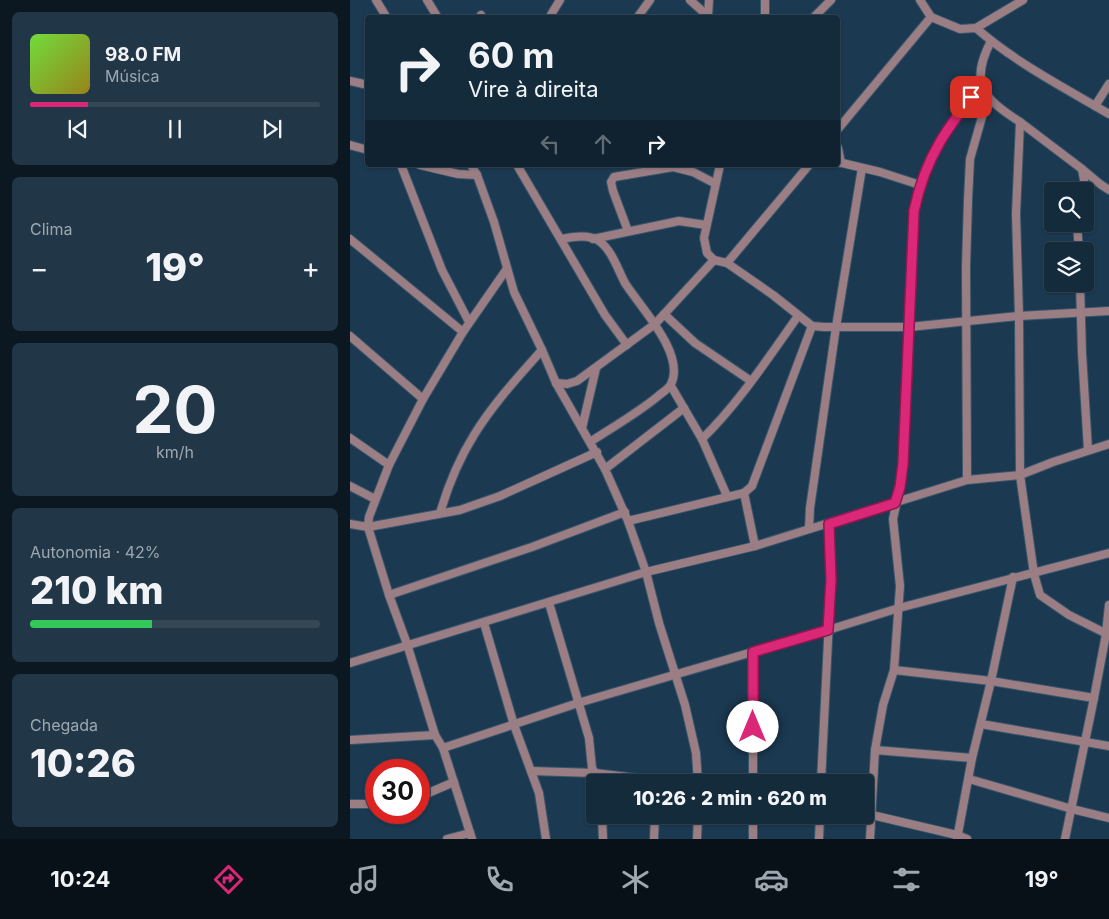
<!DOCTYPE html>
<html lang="pt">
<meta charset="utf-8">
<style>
body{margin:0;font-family:Inter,sans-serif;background:#213747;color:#f1f3f6;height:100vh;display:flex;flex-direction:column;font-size:19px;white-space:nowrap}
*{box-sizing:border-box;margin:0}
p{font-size:16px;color:#9da7af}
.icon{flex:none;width:28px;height:28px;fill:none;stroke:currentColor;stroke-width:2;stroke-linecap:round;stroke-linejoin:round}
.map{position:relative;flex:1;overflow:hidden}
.sheet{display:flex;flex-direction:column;gap:12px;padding:12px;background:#0b1821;width:350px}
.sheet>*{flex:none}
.banner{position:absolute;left:15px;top:15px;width:475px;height:152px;border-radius:5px;box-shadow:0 1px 4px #0004,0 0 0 1px #334756;background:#142b3c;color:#f1f3f6;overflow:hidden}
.tools{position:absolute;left:694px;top:182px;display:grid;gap:10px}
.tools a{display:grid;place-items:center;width:50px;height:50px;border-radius:5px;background:#142b3c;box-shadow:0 1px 4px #0004,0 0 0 1px #334756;font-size:25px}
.speed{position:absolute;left:15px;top:759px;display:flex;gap:10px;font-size:25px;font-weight:700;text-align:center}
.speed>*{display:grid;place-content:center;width:65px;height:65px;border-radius:50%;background:#142b3c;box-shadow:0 1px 4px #0004,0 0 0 1px #334756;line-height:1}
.speed .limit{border:8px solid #d22;background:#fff;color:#111}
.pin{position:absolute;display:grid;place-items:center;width:42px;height:42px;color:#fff;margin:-21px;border-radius:10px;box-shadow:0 2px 8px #0006}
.me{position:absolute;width:55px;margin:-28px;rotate:0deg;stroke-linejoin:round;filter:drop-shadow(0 0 4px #0008)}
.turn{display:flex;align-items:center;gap:18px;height:105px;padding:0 20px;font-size:22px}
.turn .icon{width:65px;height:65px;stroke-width:2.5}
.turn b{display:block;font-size:35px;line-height:42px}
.lanes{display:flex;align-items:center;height:48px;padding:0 20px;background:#0003;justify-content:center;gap:25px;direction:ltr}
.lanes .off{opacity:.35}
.big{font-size:38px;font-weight:800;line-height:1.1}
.sheet .widget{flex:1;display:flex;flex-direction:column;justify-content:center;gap:8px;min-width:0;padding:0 18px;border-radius:8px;background:#213747}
.sheet .dial{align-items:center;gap:0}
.dial b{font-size:65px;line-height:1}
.song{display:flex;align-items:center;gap:15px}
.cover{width:60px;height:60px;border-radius:8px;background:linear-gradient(135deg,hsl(100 70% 55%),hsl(50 70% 35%))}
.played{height:5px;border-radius:2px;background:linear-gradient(90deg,#db2777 20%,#334756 20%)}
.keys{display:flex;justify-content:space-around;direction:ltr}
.heat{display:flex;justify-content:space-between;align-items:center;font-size:28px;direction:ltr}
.charge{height:8px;border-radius:4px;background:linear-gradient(90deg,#34c759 42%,#334756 0)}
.trip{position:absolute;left:236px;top:774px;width:288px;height:50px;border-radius:5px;background:#142b3c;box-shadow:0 1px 4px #0004,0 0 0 1px #334756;font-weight:800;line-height:50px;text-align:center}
.menu{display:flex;height:80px;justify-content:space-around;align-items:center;background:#081118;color:#9da7af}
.menu .icon{width:35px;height:35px}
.menu .active{color:#db2777}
.menu b{font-size:22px;color:#f1f3f6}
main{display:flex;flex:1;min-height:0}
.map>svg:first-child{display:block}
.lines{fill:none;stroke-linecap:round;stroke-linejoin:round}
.street-casing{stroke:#3a566c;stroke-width:10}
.street{stroke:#9b7e84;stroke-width:8}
.route-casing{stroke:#8e194d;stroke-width:12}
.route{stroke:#db2777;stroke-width:9}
</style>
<main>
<section class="sheet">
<div class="widget">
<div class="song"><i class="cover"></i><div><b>98.0 FM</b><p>Música</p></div></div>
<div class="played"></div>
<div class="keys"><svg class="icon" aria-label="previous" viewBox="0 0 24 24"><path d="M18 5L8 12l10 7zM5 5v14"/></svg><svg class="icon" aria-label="pause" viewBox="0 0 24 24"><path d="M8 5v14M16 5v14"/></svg><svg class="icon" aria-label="next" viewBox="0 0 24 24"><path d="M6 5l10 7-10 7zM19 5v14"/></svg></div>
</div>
<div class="widget"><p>Clima</p>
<div class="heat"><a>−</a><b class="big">19°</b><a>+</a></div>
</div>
<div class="widget dial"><b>20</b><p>km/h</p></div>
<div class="widget"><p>Autonomia · 42%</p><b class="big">210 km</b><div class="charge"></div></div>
<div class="widget"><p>Chegada</p><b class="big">10:26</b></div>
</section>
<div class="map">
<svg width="759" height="839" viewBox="0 0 759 839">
<rect width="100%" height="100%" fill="#1b3950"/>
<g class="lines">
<defs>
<g id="street">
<polyline points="26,0 37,18"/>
<polyline points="77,0 88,18"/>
<polyline points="340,0 360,18"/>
<polyline points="415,0 415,18"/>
<path d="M 570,0 L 581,17 L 610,29 L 626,28 C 666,63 713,87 759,114"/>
<polyline points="131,15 133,18"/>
<polyline points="358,16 359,0"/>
<polyline points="199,18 210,0"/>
<polyline points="287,18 300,0"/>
<polyline points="463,18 481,0"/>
<polyline points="626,28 673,0"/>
<path d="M 641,41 C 619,84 633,98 670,122 L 666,214 L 669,316 L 670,475 L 684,574 L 690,595 L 719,615 L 759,635"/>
<polyline points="0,81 18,85"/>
<polyline points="745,106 759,84"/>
<polyline points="670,122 732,169"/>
<polyline points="488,129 581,17"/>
<polyline points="0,145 18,150"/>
<polyline points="488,148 491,163"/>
<polyline points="488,162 530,172 570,185"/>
<polyline points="51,165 92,270 119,322"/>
<polyline points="70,165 108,174 127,175"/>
<polyline points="121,165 127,175 144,222 164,292 192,350 206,383 255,469 278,521 296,572 309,623 335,705 346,753 348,782"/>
<polyline points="167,165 255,315 277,345"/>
<polyline points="370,165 354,238 357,253 364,260 377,263 423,295 462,326 474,327 559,327 669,316 759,311"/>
<polyline points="734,191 734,180 732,169 750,184 759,190"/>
<polyline points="727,224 729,251"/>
<polyline points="278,231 263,191 261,182 264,177 323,167 343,172 364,183"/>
<polyline points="0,239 113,332"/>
<path d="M 211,239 C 223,237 238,234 249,241 C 262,250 268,270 275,283 C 290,307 336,354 321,384 C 319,389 311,393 307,397 C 286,414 263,427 240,442"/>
<polyline points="243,239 329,221 356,225"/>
<polyline points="377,263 459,165"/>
<polyline points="730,284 732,353 738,450"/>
<polyline points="314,314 345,343 401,381"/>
<polyline points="0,336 73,399"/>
<polyline points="206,383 217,384 227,381 305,324 364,260"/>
<polyline points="321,386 352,439 377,496"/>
<polyline points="232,428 246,368"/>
<polyline points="0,438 39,465"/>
<path d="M 352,439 C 389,403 418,358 448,316"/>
<polyline points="255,469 334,408"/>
<polyline points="617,480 616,267 618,200 620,159 638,96"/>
<polyline points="0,486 25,499"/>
<path d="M 90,513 C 98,486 109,459 124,435 C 143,404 168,377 192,350"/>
<polyline points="278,521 394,493"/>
<polyline points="0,524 18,527 110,510 150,496 247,452"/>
<polyline points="459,529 460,508 486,327 512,168"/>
<polyline points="405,546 394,493 402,486 462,326"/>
<polyline points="39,595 182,547 275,512"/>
<polyline points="199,603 239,738 242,768 250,782"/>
<polyline points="134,623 164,725 189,793 196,839"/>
<polyline points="0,663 296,572 405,546 617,480 670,475 703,462 759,444"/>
<polyline points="544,670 641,681 744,698"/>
<polyline points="631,724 759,746"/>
<polyline points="0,740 85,735"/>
<polyline points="93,748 228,703 478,630 549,608 759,553"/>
<polyline points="525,750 622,758"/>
<polyline points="181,771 245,773 319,782"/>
<polyline points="619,779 722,809 759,818"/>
<polyline points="403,782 403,652"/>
<polyline points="471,782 481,580 479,524"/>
<polyline points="69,797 104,782"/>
<polyline points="0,804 26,804"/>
<polyline points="252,815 253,839"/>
<polyline points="522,815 607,835 617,839"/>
<polyline points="97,839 120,833"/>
<polyline points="122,839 93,748 85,735 57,644 39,595 18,527 19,517 39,465 73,399 113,332 156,270"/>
<polyline points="304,839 305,815"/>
<polyline points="347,839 348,815"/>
<polyline points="403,839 403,815"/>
<polyline points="469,839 470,815"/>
<polyline points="520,839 525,750 533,705 544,670 550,586 543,519 550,487 553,464 564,211 570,185 577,167 590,141 612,110 630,80"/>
<polyline points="607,839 622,758 641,681 663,577"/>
<polyline points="715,839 744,698 756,634 759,605"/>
</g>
</defs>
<use href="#street" class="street-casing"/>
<use href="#street" class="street"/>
</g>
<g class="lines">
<defs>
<path id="route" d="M 403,727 L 403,652 L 478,630 L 481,580 L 479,524 L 545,503 L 550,487 L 553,464 L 564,211 C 569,187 577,164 590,142 C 599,126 611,112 621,97"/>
</defs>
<use href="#route" class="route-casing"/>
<use href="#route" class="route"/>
</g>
</svg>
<div class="tools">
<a><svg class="icon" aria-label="search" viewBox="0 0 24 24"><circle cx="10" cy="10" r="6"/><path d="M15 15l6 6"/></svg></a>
<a><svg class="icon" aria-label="layers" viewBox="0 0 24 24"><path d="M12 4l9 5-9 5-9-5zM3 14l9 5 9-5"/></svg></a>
</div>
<div class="speed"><div class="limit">30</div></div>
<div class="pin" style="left:621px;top:97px;background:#d93025"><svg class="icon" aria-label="arrive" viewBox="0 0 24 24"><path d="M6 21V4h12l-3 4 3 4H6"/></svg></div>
<svg class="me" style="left:403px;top:727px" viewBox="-20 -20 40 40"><circle r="19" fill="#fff"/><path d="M0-13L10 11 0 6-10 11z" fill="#db2777"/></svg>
<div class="trip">10:26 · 2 min · 620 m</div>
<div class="banner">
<div class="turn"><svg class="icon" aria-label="right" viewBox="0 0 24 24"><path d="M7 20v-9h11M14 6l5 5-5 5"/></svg><div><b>60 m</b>Vire à direita</div></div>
<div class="lanes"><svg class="icon off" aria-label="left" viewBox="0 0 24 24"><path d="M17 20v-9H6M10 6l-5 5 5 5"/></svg><svg class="icon off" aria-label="ahead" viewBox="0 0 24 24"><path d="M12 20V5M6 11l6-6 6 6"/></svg><svg class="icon" aria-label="right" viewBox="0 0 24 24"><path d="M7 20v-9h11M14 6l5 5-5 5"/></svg></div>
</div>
</div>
</main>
<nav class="menu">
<b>10:24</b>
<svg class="icon active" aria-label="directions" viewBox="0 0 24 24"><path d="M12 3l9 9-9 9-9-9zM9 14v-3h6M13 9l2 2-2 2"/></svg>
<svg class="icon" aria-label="music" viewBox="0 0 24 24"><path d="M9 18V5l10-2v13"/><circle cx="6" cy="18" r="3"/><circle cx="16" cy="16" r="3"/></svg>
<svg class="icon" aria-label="phone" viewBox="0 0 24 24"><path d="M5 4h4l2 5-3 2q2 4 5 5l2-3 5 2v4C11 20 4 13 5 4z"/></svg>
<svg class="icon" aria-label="climate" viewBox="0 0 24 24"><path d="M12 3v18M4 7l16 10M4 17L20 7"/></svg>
<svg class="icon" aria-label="car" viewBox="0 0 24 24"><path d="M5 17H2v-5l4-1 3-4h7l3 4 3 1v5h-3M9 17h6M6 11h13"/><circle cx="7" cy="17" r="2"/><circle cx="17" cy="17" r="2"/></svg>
<svg class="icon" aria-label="filters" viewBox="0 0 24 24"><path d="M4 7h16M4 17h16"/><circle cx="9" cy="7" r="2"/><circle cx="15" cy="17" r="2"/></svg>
<b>19°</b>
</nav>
